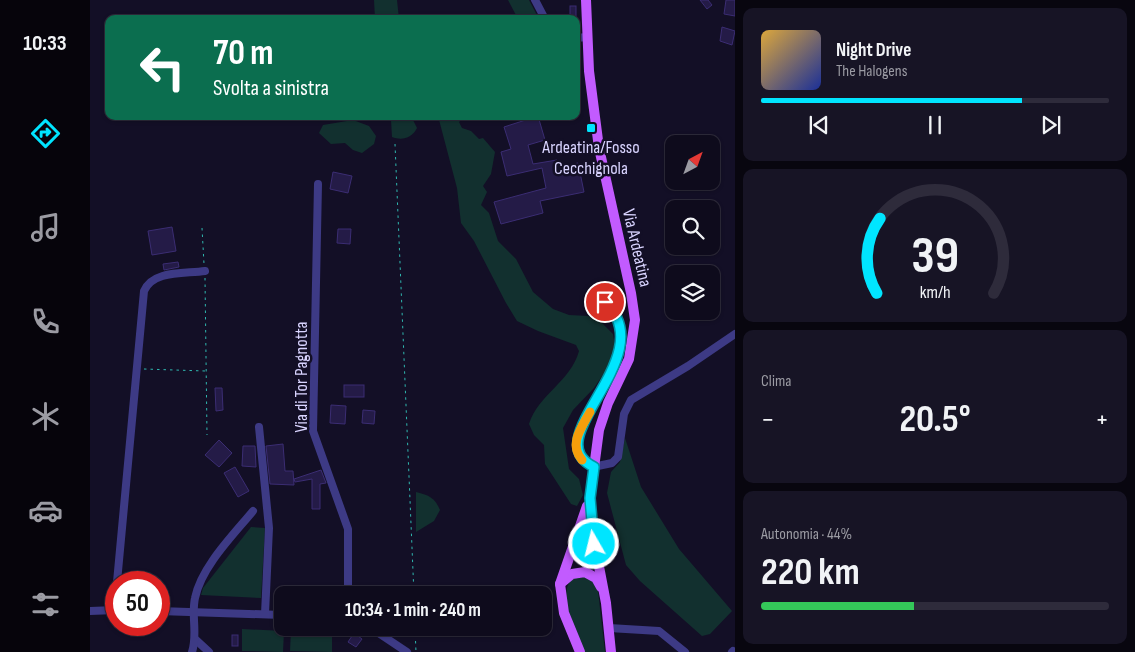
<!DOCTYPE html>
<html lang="it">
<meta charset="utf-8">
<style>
body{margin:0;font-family:"Sofia Sans Condensed",sans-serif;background:#171425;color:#f1f3f6;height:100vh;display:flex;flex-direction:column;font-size:19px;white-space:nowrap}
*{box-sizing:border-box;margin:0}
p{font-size:16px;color:#9b9ba3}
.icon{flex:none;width:28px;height:28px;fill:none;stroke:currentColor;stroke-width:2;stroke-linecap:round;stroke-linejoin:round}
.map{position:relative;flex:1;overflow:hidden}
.side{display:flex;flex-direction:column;gap:8px;padding:8px;background:#08060f;width:400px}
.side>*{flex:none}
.top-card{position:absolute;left:15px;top:15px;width:475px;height:105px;border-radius:10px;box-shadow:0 1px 4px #0004,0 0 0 1px #2e2b3b;background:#0b6e4f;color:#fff;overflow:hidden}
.needle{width:32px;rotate:41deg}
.tools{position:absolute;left:575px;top:135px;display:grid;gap:10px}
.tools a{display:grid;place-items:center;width:55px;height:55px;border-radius:10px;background:#0e0b1c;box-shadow:0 1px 4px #0004,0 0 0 1px #2e2b3b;font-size:25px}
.speed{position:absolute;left:15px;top:571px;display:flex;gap:10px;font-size:25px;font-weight:700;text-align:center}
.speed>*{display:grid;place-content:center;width:65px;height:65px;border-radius:50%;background:#0e0b1c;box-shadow:0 1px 4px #0004,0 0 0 1px #2e2b3b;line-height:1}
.speed .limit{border:8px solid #d22;background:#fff;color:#111}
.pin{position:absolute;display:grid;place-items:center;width:42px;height:42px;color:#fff;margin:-21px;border:2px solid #fff;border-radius:50%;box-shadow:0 1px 5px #0007}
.me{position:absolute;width:55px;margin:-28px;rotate:352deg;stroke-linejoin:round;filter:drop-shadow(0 0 4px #0008)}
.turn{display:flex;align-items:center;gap:18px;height:105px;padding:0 25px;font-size:22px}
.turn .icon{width:65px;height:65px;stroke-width:2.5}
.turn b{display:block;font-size:35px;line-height:42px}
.big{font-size:38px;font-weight:700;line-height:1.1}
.side .card{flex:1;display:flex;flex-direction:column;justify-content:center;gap:8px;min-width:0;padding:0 18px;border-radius:10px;background:#171425}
.side .dial{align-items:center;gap:0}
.dial svg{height:130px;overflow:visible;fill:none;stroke:#2e2b3b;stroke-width:7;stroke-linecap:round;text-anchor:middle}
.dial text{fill:#f1f3f6;stroke:none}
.song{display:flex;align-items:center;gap:15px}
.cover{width:60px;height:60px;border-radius:8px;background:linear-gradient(135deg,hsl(40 70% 55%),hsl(230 70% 35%))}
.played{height:5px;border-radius:2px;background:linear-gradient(90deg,#00e5ff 75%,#2e2b3b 75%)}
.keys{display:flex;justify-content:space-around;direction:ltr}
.heat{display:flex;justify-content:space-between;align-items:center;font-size:28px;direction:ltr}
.charge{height:8px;border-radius:4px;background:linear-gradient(90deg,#34c759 44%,#2e2b3b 0)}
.trip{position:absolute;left:184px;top:586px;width:278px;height:50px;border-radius:10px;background:#0e0b1c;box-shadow:0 1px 4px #0004,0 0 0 1px #2e2b3b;font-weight:700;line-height:50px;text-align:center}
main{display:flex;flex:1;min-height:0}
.tabs{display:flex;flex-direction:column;width:90px;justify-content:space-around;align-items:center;background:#06040b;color:#9b9ba3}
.tabs .icon{width:35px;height:35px}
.tabs .selected{color:#00e5ff}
.tabs b{font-size:22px;color:#f1f3f6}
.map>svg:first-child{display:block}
.green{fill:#12302f}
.building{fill:#241b47;stroke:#3b2d73}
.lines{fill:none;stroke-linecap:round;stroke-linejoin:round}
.path{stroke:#2fb8b0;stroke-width:1;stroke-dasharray:2.5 4;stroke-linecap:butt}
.minor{stroke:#3d3a85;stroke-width:8}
.major{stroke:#c25bff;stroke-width:10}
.route-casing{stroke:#0095a6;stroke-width:12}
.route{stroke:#00e5ff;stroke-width:9}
.slow{stroke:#f59e0b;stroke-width:9}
.poi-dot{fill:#00e5ff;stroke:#130f26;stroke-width:2}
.labels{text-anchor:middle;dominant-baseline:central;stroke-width:5;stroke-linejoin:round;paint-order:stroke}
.poi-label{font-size:18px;fill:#d9d4ff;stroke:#130f26}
.street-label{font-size:18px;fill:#d9d4ff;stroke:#130f26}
</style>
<main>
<nav class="tabs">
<b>10:33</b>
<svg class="icon selected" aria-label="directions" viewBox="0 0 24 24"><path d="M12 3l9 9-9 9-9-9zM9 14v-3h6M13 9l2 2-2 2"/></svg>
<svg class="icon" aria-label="music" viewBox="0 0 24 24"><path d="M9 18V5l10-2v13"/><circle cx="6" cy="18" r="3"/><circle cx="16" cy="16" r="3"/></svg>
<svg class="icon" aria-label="phone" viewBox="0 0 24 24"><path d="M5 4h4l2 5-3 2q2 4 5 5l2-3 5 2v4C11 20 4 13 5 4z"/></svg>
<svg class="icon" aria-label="climate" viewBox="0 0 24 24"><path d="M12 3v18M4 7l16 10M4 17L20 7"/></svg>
<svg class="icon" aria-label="car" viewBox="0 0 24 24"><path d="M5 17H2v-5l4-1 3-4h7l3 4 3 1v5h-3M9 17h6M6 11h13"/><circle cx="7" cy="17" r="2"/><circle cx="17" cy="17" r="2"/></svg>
<svg class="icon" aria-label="filters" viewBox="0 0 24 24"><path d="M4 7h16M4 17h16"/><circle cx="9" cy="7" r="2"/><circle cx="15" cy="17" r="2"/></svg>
</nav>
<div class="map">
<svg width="645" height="652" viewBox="0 0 645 652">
<rect width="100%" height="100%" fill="#130f26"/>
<g class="green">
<polygon points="284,0 307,0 309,19 285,19"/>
<polygon points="418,0 439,0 449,19 428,19"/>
<path d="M 305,116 L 321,116 L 327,128 C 322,138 312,141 302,137 L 301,120 Z"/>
<path d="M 348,116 L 375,116 L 369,122 L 372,128 L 381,131 L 389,139 L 393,138 L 405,152 L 401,174 L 393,186 L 397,192 L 391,205 L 399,213 L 408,241 L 426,259 L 443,292 L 463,309 L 479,315 L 498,316 L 513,324 L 523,334 L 525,346 L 521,363 L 504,388 L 483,410 L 473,428 L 479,469 L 489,479 L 493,495 L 487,506 L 481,504 L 455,464 L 454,445 L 444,435 L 439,424 C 448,395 481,381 489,351 L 486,345 L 448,331 L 427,321 L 416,303 L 384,241 L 371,223 L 367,188 Z"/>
<polygon points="263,120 279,126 286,136 284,144 272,153 263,150 255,143 241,144 229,133 233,125"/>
<polygon points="535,438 551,487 589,549 642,611 620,634 612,636 550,581 536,565 517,493 521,472 530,462"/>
<path d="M 326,492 C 339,495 345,498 350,510 L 344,521 L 326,532 Z"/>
<polygon points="161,527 175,528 171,598 111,595 113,588"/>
<path d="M 496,575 L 506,585 L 508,591 L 515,652 L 495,652 C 487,632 466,598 482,578 Z"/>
<polygon points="152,629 194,631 193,652 152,651"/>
<polygon points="201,630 242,631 242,652 200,651"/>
</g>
<g class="building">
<polygon points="610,0 618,0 622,5 617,9"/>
<polygon points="636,0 645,0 645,16 634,14"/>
<rect x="480" y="6" width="6" height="13"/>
<polygon points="632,27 645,31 642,45 630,41"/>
<polygon points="448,116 455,140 438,145 443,164 467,160 468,167 488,163 494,192 450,201 453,213 411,224 404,202 456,188 452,168 417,176 411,152 421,149 414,127"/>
<polygon points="243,172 262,176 258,193 240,189"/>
<polygon points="82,227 86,251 62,255 58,231"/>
<polygon points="248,229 261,229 260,244 247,243"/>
<polygon points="88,262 89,267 74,270 73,264"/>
<polygon points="526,286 528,292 505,301 503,295"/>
<rect x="254" y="385" width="20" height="12"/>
<polygon points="125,388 132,388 133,410 126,411"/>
<polygon points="241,405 256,406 255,424 240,423"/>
<polygon points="273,410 285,411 284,424 272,423"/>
<polygon points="129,440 142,453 129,467 115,455"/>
<polygon points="193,444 195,471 203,471 204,485 180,484 176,446"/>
<polygon points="153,446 165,446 166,467 152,466"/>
<polygon points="145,467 159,491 148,497 134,473"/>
<polygon points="231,470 236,483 230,484 230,509 222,509 222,479 205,482 204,479"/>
<polygon points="264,633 272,639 266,647 258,642"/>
<rect x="142" y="635" width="6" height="11"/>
</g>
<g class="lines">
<g class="path">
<polyline points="305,144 324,595"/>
<polyline points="112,228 114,264"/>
<polyline points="115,278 117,435"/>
<polyline points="54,369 115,371"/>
<polyline points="325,628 326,652"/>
</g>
<g class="minor">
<polyline points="445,0 455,19"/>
<polyline points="486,38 497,37"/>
<polyline points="228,184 223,431 258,529 258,595"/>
<path d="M 515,302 C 575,357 443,437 503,467 L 522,463 L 528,457 L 534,414 L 541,400 L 598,366 L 645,334"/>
<polyline points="169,427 179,528 175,614"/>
<path d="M 27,582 L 54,291 C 63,270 94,274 115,271"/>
<polyline points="25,610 26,593"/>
<polyline points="0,611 26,610"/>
<polyline points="69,611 192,615"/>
<polyline points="281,628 317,652"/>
<polyline points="519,628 569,631 595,652"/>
<polyline points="106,640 119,652"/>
<path d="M 102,652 C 108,634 101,616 105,598 C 111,567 144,534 163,511"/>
<polyline points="642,652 643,651"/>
</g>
<g class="major">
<polyline points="496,0 499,71 509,148 541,293 545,320 539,359 518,403 509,430 500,498 502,530 516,603 521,652"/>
<polyline points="470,584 482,574 495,572 506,578 511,587"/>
<polyline points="490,652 474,613 470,584 497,506"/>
</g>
</g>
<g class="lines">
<defs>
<path id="route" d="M 504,544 L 500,498 L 504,467 C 444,438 574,357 515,302"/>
</defs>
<use href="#route" class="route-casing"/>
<use href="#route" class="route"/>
<path class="slow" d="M 492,460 C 478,444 492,427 500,412"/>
</g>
<rect class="poi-dot" x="496" y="123" width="10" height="10" rx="2.5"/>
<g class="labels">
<g class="poi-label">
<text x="501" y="147">Ardeatina/Fosso<tspan x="501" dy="21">Cecchignola</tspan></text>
</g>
<g class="street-label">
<text transform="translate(547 248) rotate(77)">Via Ardeatina</text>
<text transform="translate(211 377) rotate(-90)">Via di Tor Pagnotta</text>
</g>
</g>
</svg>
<div class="tools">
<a><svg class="needle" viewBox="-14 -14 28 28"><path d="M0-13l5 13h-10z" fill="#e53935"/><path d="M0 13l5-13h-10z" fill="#9b9ba3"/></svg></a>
<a><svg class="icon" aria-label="search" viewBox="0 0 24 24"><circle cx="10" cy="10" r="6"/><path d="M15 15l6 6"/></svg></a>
<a><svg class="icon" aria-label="layers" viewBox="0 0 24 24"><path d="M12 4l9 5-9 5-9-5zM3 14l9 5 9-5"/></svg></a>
</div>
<div class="speed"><div class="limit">50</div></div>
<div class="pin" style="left:515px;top:302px;background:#d93025"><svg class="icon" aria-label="arrive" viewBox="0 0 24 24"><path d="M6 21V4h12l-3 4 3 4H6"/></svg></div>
<svg class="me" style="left:504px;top:544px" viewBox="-20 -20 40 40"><circle r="17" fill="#00e5ff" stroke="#fff" stroke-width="3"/><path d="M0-11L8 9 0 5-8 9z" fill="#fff"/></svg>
<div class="trip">10:34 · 1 min · 240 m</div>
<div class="top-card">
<div class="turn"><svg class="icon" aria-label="left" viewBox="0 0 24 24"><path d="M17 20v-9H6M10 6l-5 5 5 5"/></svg><div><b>70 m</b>Svolta a sinistra</div></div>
</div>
</div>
<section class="side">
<div class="card">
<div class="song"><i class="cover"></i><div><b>Night Drive</b><p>The Halogens</p></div></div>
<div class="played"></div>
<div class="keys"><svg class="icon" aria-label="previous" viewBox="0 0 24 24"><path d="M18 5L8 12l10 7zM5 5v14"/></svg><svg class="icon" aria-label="pause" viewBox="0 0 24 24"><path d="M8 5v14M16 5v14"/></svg><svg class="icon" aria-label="next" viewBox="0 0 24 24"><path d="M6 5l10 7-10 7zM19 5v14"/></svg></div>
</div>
<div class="card dial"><svg viewBox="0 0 100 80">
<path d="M14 69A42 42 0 1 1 86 69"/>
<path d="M14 69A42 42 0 0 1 16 23" stroke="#00e5ff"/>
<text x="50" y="56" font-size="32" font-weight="700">39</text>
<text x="50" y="72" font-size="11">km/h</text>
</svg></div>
<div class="card"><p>Clima</p>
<div class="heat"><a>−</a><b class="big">20.5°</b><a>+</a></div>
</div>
<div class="card"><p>Autonomia · 44%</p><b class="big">220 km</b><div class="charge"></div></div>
</section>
</main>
